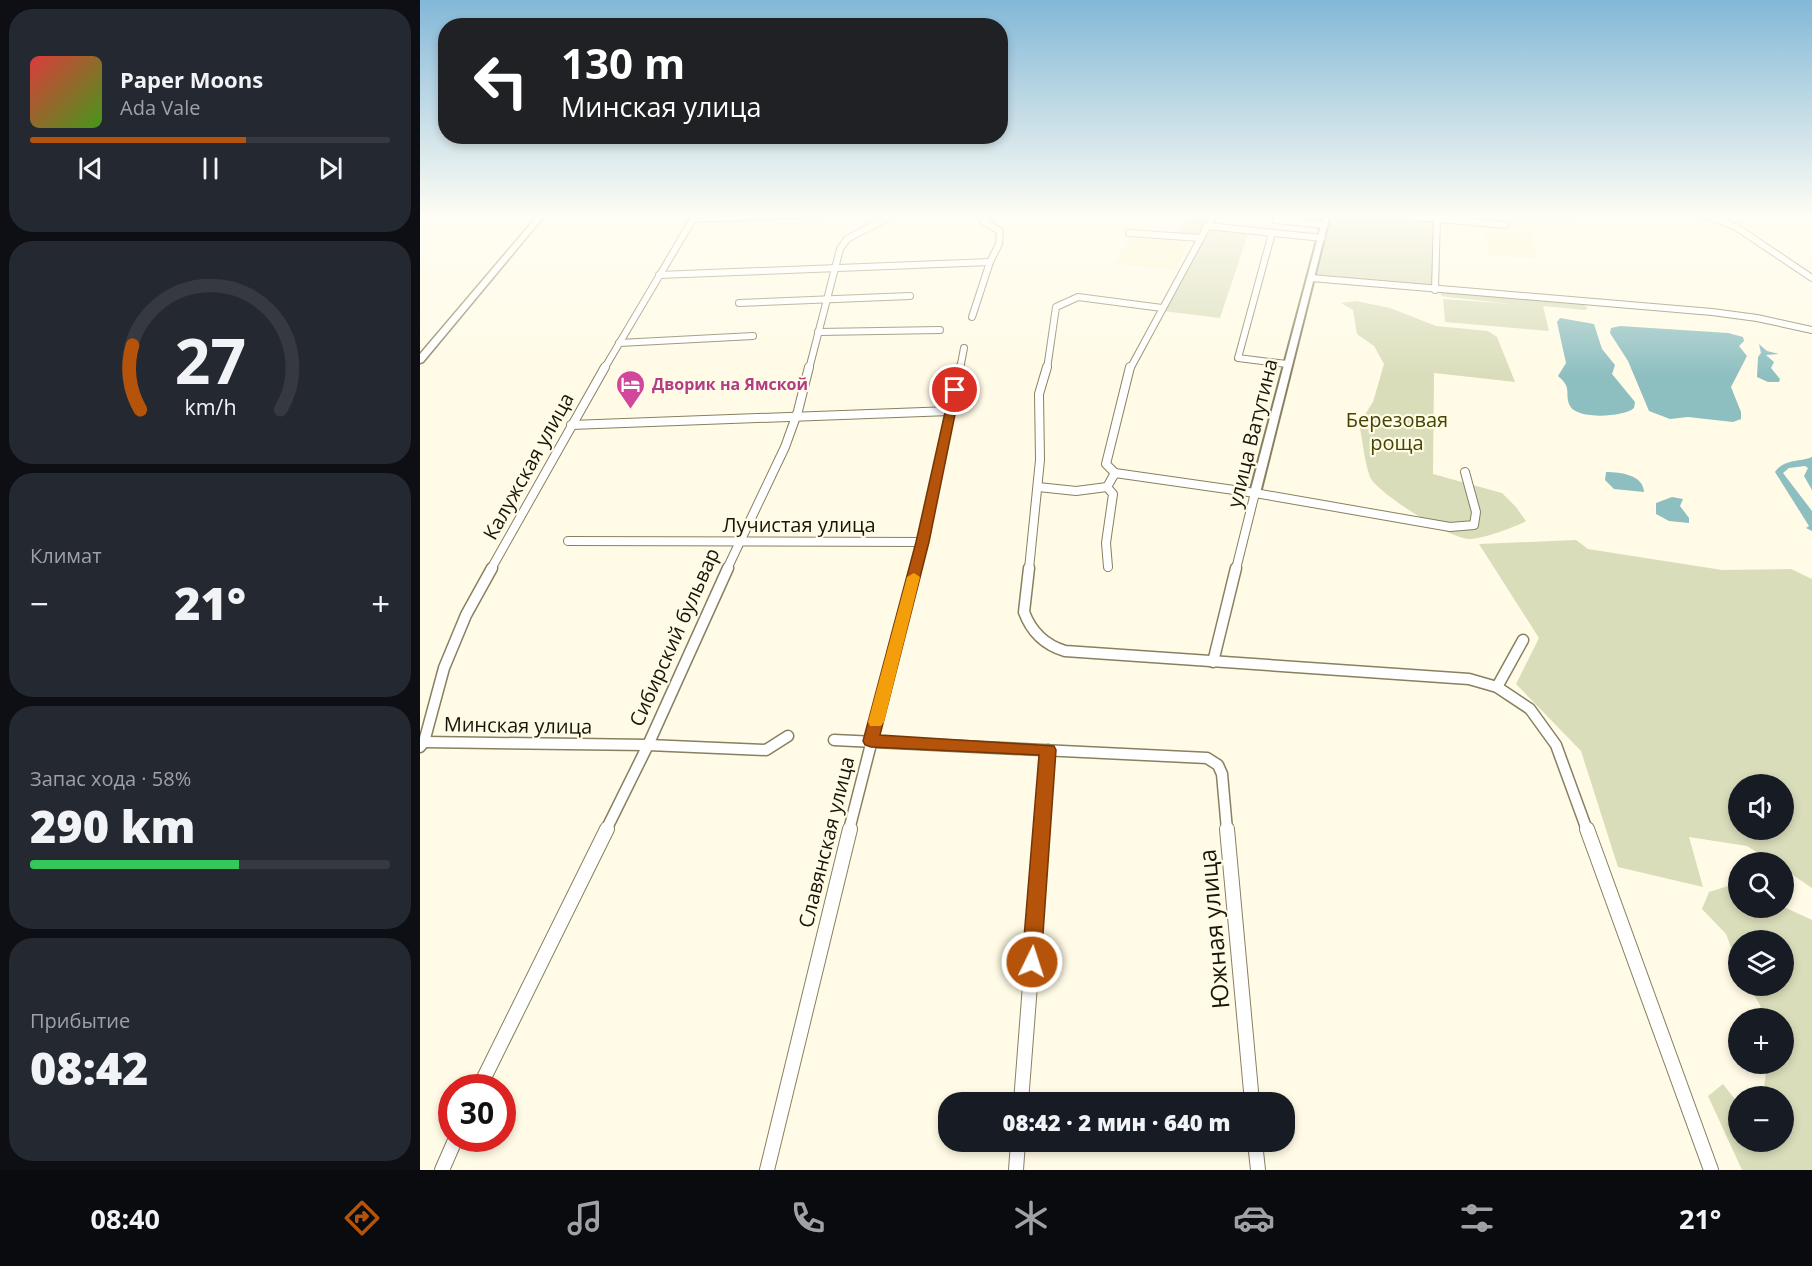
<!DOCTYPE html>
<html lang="ru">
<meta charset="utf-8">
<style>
body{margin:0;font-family:"Open Sans",sans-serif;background:#242831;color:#f1f3f6;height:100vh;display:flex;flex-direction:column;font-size:22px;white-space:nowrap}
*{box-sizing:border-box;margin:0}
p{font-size:20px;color:#9ea1a6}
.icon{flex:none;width:33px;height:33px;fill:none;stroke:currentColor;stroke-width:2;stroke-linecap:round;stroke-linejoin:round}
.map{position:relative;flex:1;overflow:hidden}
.drawer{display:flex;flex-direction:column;gap:9px;padding:9px;background:#0d0f14;width:420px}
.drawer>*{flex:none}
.guide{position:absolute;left:18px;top:18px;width:570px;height:126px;border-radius:24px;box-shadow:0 3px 9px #0003;background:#202124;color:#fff;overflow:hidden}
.tools{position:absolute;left:1308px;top:774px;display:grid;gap:12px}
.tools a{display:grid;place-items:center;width:66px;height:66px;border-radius:50%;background:#171b24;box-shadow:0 3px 9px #0003;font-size:30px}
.speed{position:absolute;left:18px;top:1074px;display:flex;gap:12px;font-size:30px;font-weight:700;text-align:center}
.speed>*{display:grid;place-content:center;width:78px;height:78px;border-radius:50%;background:#171b24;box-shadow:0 3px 9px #0003;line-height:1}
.speed .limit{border:9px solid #d22;background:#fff;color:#111}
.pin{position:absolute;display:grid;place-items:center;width:51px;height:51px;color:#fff;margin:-26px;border:3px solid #fff;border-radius:50%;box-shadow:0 2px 6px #0007}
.me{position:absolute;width:66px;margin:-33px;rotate:4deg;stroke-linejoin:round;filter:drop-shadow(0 0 4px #0008)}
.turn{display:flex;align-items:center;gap:21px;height:126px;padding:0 24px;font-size:27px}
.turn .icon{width:78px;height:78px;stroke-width:2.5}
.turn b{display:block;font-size:42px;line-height:51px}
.big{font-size:45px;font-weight:800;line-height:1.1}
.drawer .tile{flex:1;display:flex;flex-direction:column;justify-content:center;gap:9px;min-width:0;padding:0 21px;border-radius:24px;background:#242831}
.drawer .dial{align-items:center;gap:0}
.dial svg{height:156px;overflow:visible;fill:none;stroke:#363941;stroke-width:7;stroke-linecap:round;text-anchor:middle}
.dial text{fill:#f1f3f6;stroke:none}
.song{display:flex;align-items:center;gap:18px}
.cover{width:72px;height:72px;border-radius:9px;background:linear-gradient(135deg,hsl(0 70% 55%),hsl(100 70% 35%))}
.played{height:6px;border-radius:3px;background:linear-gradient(90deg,#b45309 60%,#363941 60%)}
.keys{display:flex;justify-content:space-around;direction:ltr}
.heat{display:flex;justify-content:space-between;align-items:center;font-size:33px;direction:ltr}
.charge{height:9px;border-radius:4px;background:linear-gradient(90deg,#34c759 58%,#363941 0)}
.trip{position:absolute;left:518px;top:1092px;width:357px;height:60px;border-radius:24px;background:#171b24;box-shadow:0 3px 9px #0003;font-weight:800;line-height:60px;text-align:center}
.menu{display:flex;height:96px;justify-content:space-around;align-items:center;background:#090b0e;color:#9ea1a6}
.menu .icon{width:42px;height:42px}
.menu .selected{color:#b45309}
.menu b{font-size:27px;color:#f1f3f6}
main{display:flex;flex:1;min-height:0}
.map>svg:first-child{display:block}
.built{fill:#fcf4c9}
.green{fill:#daddba;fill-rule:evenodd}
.water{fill:#8dbec0}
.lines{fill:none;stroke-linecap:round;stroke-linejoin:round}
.minor-far3-casing{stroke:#878161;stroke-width:8}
.minor-far2-casing{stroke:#878161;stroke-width:10}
.minor-far1-casing{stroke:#878161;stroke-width:13}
.minor-casing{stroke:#878161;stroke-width:16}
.tertiary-casing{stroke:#878161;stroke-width:4}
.secondary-casing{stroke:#878161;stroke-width:3}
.minor-far3{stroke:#fff;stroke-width:6}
.minor-far2{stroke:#fff;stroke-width:8}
.minor-far1{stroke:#fff;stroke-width:10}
.minor{stroke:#fff;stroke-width:14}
.tertiary{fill:#fff;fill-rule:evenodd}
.secondary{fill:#fff;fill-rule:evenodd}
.route{fill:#b45309;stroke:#753606;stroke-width:1.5}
.slow{fill:#f59e0b}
.labels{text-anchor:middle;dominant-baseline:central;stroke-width:4.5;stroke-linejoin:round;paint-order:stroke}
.far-hotel-label{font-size:16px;font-weight:bold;fill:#b23c85;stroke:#fffbe6;text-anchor:start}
.park-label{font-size:20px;fill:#444502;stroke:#fffbe6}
.street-label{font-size:20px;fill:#181509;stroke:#fffbe6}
.near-street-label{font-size:24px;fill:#181509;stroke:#fffbe6}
</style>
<main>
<section class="drawer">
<div class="tile">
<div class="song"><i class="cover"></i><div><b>Paper Moons</b><p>Ada Vale</p></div></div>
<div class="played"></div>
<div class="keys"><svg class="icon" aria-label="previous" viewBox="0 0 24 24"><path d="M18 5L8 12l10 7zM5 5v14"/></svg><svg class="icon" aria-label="pause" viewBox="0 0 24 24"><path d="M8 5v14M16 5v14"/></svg><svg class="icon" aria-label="next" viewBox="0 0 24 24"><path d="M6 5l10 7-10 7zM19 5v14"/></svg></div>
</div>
<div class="tile dial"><svg viewBox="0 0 100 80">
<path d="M14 69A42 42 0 1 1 86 69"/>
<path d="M14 69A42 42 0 0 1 10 36" stroke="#b45309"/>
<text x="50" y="56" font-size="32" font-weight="700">27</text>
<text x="50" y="72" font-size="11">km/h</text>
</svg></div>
<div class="tile"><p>Климат</p>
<div class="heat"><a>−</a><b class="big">21°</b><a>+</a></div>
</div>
<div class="tile"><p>Запас хода · 58%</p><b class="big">290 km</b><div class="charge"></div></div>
<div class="tile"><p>Прибытие</p><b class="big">08:42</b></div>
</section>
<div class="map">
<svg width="1392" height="1170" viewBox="0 0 1392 1170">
<rect width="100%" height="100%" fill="#fffbe6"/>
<g class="built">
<polygon points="1070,214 1149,214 1153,227 1071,221 1110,225 1117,258 1069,256 1063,225 1071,222"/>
<polygon points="710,237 769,242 755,270 694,264"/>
</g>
<g class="green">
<polygon points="768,214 788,214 778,236 758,234"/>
<polygon points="910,214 953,214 1014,220 1012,288 897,276"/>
<polygon points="787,226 829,231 800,318 743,311"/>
<polygon points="1022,292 1164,305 1168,308 1165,310 1123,306 1129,331 1025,322 1023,299 1092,304 1027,297 1022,296 1020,294"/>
<path d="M 936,301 L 970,308 L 1016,326 L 1068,331 L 1077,337 L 1095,382 L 1014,373 L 1013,474 L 1082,493 L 1096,507 L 1106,521 C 1096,527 1062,539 1050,539 C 1032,540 957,493 950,477 C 944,461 943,441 939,424 L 953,402 L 964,364 L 954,346 L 937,334 L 933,310 L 921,303 Z"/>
<path d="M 1156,540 L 1168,549 L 1302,570 L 1371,569 L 1392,579 L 1392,888 L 1364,869 L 1364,862 L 1353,862 L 1327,846 L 1269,837 L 1283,887 L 1198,867 L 1161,751 L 1096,684 L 1119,638 L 1059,544 ZM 1318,784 L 1364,784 L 1364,830 L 1318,830 Z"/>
<polygon points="1308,886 1318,890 1318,908 1364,907 1392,920 1392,1170 1322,1170 1288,1096 1303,1084 1318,1103 1318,1142 1364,1142 1364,1096 1343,1096 1347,1064 1364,1064 1364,1018 1343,1018 1340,1005 1329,986 1364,986 1364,940 1318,940 1318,966 1306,934 1282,909 1289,892"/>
</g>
<g class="water">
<path d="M 1140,318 L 1174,324 L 1182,349 L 1195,365 L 1192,374 L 1215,402 L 1214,408 C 1204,417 1158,420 1150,406 C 1144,394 1153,388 1138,376 L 1146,363 L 1137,322 Z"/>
<polygon points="1200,326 1308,333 1323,337 1324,341 1319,346 1327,356 1311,387 1321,412 1321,419 1313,422 1268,417 1250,419 1229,411 1208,361 1190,333 1191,328"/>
<polygon points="1339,344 1347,351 1359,354 1346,355 1354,362 1351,368 1360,379 1359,382 1348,382 1337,377 1338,357 1341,353"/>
<path d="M 1392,457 L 1392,490 L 1384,476 L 1388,468 L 1385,466 L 1369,468 L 1363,473 L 1392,511 L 1392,531 L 1386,528 L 1389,526 L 1355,472 C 1363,459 1380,462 1392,457 Z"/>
<path d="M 1186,472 C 1201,472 1223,475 1224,492 L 1194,489 L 1185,480 Z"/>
<polygon points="1252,497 1263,499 1260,506 1269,518 1269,523 1249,521 1236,514 1236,503"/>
</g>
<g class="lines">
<defs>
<g id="minor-far3">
<polyline points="856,214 856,220 905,225"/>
<polyline points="964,214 1085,225"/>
<polyline points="1282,214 1316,227 1392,278"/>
<polyline points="273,219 402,214"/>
<polyline points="787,226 902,238"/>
<polyline points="709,233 780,238"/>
<polyline points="852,233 818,358 867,364"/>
<polyline points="239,275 570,262"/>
<polyline points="891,278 1292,312 1337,318 1392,330"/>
<polyline points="1015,290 1017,214"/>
<polyline points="319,303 490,296"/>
<polyline points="552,317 570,262 579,244 580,231 564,222 570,214"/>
<polyline points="398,332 520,330"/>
<polyline points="199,343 333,336"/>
<polyline points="184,369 276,214"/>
<polyline points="389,369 420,249 427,239 475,214"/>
<polyline points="540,369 544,348"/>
<polyline points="627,369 636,307 658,297 742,308"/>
<polyline points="710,369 794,214"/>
</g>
<g id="minor-far2">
<polyline points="151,425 530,411"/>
<polyline points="695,473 835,493 1030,527 1054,525 1056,512 1045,472"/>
<polyline points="618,487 656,491 687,487"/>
<polyline points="148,541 503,542"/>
<polyline points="688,567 686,543 693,494 687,487 695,473 686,464 710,367"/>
<polyline points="71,569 185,367"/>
<polyline points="307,569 365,447 378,411 389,367"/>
<polyline points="496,569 540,367"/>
<polyline points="609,569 620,460 619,394 627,367"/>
<polyline points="816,569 835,493"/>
</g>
<g id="minor-far1">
<path d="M 609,568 L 604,612 C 611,631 625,645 645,651 L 1049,679 L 1077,687"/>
<polyline points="1103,640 1077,687 1110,709 1136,745 1167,830"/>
<polyline points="793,662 816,568"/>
<polyline points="414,740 787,758 798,765 802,774 807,830"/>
<polyline points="4,742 228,745 346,750 368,736"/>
<polyline points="0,747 4,742 24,668 46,615 72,568"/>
<polyline points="186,830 228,745 308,568"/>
<polyline points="429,830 496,568"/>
<polyline points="622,830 628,750"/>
</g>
<g id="minor">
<polyline points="807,829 832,1102"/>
<polyline points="1167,829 1291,1170"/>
<polyline points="59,1088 187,829"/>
<polyline points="601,1102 622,829"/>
<polyline points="835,1142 838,1170"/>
<polyline points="22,1170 36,1138"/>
<polyline points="347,1170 430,829"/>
<polyline points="596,1170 598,1142"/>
</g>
<polygon id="tertiary" points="904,214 910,214 840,493 838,495 832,495 830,493"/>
<polygon id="secondary" points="119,214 126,214 3,362 0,363 0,354"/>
</defs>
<use href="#minor-far3" class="minor-far3-casing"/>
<use href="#minor-far2" class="minor-far2-casing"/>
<use href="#minor-far1" class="minor-far1-casing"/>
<use href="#minor" class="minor-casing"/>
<use href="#tertiary" class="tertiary-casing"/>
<use href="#secondary" class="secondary-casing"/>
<use href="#minor-far3" class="minor-far3"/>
<use href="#minor-far2" class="minor-far2"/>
<use href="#minor-far1" class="minor-far1"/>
<use href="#minor" class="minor"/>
<use href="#tertiary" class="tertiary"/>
<use href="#secondary" class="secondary"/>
</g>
<linearGradient id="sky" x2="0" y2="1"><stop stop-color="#83b8d8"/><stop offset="0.57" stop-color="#fffdf4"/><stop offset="1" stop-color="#fffdf4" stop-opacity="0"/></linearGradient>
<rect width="1392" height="378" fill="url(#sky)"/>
<polygon class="route" points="535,387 540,390 509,542 460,735 634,746 636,750 621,962 619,968 612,970 605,968 602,962 619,755 451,747 445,745 443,741 496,542 530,390"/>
<polygon class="slow" points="494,573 500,577 464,722 461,726 450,726 448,722 487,577"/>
<defs>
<symbol id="hotel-pin" viewBox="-11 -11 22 30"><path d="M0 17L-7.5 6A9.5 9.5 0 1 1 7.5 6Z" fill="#d1479c" stroke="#fffbe6"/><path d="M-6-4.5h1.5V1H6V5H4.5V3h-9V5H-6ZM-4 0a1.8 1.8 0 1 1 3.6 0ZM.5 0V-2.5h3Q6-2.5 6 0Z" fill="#fff"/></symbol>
</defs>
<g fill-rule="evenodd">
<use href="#hotel-pin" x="194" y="368" width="33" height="45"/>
</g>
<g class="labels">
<g class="far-hotel-label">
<text x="232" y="384">Дворик на Ямской</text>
</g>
<g class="park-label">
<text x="977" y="419">Березовая<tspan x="977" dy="23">роща</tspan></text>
</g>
<g class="street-label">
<text transform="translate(832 433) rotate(-76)">улица Ватутина</text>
<text transform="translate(108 466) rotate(-61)">Калужская улица</text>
<text x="379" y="524">Лучистая улица</text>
<text transform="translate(254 637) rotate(-66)">Сибирский бульвар</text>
<text transform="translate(98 725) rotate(1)">Минская улица</text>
<text transform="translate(406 842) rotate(-76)">Славянская улица</text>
</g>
<g class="near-street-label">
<text transform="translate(793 929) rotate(-95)">Южная улица</text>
</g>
</g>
</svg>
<div class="tools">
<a><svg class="icon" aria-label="sound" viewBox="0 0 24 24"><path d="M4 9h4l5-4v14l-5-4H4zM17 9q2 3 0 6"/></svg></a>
<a><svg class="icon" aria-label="search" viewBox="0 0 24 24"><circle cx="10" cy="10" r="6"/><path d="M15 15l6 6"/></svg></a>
<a><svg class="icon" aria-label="layers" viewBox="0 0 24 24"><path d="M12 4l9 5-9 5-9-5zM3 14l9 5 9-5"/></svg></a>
<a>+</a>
<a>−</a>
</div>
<div class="speed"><div class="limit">30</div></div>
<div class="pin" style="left:535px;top:390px;background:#d93025"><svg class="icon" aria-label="arrive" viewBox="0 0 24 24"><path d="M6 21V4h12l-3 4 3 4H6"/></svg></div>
<svg class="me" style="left:612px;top:962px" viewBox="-20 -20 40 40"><circle r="17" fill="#b45309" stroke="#fff" stroke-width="3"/><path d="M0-11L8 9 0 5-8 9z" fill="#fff"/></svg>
<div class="trip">08:42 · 2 мин · 640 m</div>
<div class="guide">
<div class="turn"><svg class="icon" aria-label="left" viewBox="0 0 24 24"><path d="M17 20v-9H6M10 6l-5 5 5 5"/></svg><div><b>130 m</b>Минская улица</div></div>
</div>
</div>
</main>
<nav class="menu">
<b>08:40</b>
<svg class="icon selected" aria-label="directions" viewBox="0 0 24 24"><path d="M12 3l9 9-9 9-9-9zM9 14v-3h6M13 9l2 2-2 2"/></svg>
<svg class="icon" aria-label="music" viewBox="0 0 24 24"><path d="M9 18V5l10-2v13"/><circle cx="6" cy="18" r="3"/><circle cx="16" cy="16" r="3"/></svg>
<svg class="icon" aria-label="phone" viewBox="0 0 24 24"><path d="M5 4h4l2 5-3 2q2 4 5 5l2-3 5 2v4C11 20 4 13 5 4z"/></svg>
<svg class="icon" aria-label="climate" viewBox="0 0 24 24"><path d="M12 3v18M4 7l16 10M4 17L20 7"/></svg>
<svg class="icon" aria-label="car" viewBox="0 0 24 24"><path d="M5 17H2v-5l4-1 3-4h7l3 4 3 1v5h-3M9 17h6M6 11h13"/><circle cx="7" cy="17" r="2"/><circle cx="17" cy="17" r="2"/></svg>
<svg class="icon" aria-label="filters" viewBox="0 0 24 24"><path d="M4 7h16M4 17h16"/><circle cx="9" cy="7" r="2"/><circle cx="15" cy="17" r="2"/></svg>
<b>21°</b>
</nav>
